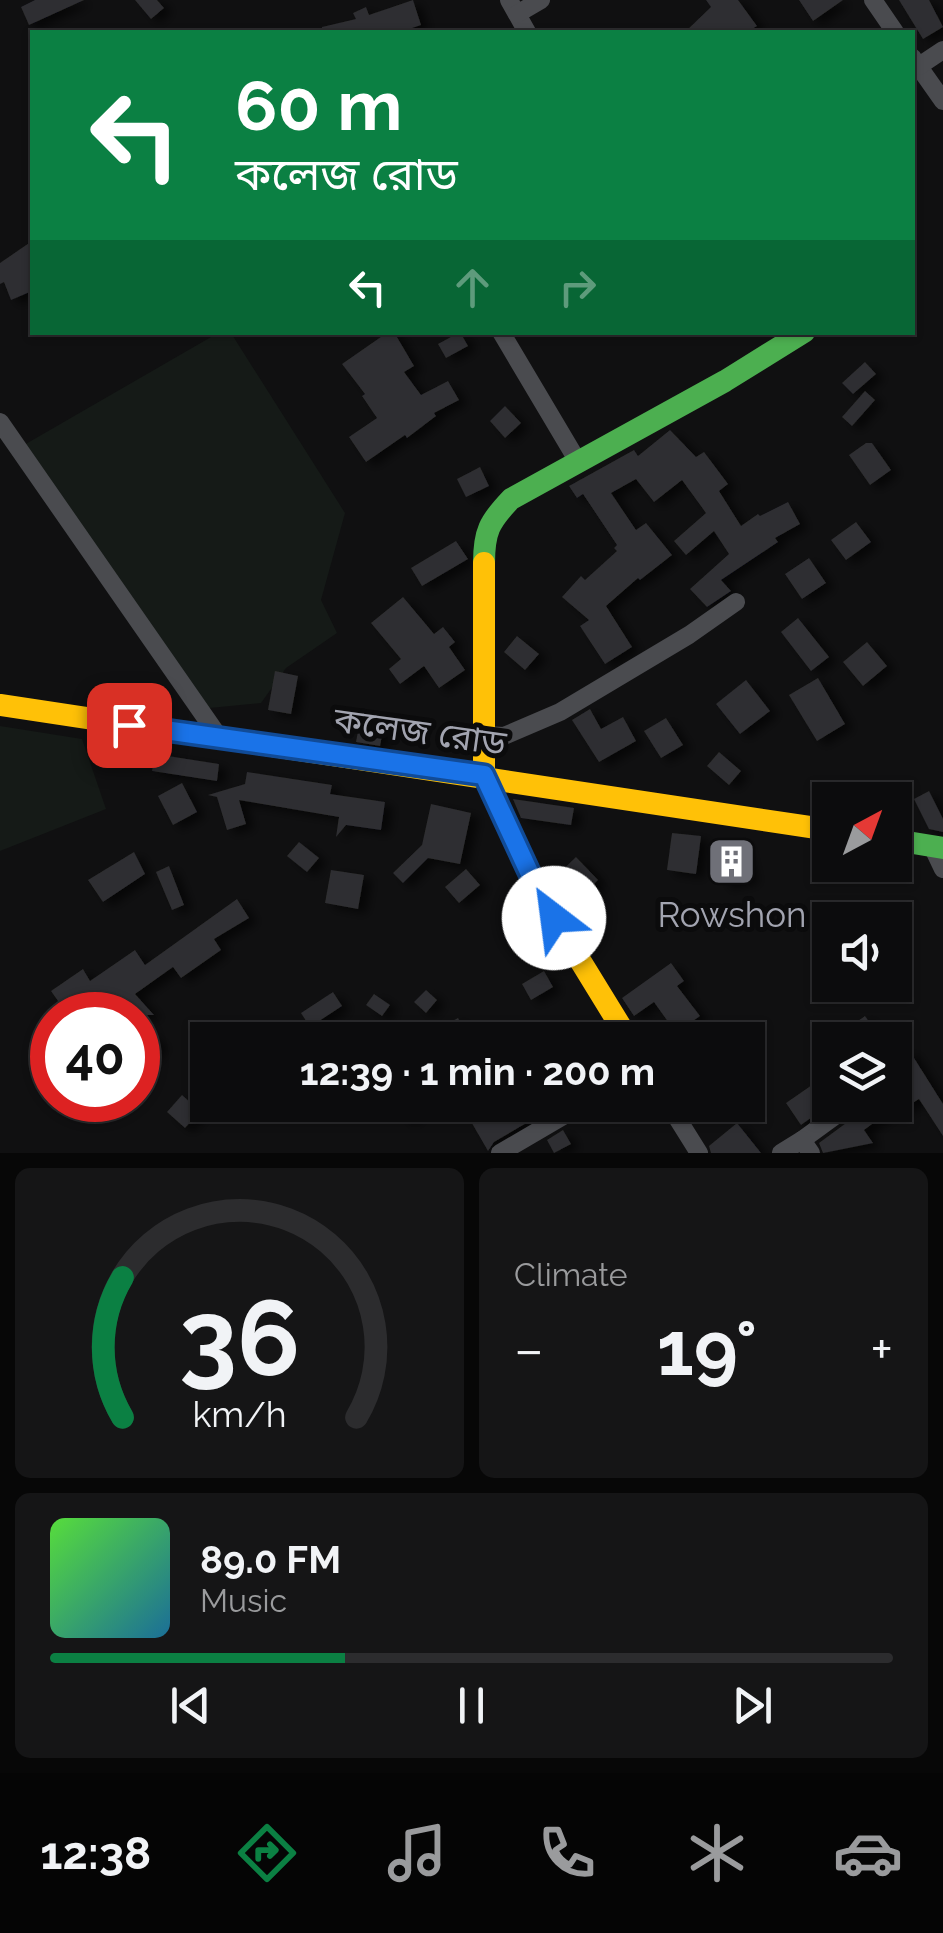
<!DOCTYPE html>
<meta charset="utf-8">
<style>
body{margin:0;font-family:Raleway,"Noto Sans Bengali",sans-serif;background:#151516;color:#f1f3f6;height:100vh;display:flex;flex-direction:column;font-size:38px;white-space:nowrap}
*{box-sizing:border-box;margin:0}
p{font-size:32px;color:#9a9b9d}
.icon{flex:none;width:55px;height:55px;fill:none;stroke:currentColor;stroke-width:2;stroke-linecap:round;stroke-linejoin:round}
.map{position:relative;height:1153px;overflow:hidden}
.sheet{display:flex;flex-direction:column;gap:15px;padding:15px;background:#070707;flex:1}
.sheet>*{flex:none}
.guide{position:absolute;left:30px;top:30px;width:885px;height:305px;border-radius:0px;box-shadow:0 2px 8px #0004,0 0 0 2px #2c2c2e;background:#0b8043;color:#fff;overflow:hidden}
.needle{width:65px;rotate:41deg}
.fabs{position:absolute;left:812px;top:782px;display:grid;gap:20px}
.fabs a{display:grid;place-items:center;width:100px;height:100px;border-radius:0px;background:#0c0c0d;box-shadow:0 2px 8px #0004,0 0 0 2px #2c2c2e;font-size:50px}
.speed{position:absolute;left:30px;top:992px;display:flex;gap:20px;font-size:50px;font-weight:700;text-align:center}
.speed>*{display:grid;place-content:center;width:130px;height:130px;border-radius:50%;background:#0c0c0d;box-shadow:0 2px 8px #0004,0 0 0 2px #2c2c2e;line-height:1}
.speed .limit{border:15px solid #d22;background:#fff;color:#111}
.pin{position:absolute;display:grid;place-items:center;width:85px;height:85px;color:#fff;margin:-42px;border-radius:20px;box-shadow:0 5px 15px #0006}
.me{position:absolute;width:110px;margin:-55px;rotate:330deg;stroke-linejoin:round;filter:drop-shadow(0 0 8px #0008)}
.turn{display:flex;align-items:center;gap:35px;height:210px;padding:0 40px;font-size:45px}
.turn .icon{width:130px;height:130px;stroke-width:2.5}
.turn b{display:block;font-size:70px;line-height:85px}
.lanes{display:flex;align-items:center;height:95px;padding:0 40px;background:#0003;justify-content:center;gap:50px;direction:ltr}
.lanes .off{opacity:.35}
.big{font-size:75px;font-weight:700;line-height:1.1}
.sheet .tile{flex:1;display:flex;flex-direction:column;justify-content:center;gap:15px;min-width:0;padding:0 35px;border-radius:15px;background:#151516}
.sheet .dial{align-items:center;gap:0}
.dial svg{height:260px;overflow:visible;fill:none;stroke:#2c2c2e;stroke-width:7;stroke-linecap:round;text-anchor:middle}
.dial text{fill:#f1f3f6;stroke:none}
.song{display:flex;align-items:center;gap:30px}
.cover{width:120px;height:120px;border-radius:15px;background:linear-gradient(135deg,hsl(110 70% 55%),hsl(200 70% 35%))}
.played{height:10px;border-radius:5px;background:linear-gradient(90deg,#0b8043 35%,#2c2c2e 35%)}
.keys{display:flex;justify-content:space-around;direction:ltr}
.heat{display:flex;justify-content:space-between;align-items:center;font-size:55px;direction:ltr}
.sheet .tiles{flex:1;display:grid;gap:15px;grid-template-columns:1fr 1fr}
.tile:last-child{grid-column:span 2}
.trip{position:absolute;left:190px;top:1022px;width:575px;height:100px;border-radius:0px;background:#0c0c0d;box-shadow:0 2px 8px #0004,0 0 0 2px #2c2c2e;font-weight:700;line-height:100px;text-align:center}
.tabs{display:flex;height:160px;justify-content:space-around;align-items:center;background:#050505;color:#9a9b9d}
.tabs .icon{width:70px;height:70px}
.tabs .selected{color:#0b8043}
.tabs b{font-size:45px;color:#f1f3f6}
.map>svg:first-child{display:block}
.green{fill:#151a17}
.building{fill:#2e2e30;filter:url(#shadow)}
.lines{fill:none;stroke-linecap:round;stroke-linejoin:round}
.street{stroke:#4a4b4f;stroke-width:18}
.fast{stroke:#4caf50;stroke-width:22}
.slow{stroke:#ffc107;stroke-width:22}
.route-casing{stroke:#114b97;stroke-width:25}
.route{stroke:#1a73e8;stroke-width:18}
.labels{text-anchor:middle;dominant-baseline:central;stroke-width:10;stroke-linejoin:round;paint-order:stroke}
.street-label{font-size:35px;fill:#a2a4b0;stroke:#0b0b0c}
.poi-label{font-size:35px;fill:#a2a4b0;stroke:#0b0b0c}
</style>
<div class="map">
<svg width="943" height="1153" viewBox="0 0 943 1153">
<defs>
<filter id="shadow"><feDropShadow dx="8" dy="4.5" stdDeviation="5" flood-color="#0009"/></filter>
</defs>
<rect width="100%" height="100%" fill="#101011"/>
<g class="green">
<polygon points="218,333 231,333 345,513 321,600 337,633 286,668 261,703 199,709 24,445"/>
<polygon points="0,726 82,739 106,809 0,851"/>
</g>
<g class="building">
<polygon points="35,0 84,0 29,25 21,7"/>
<polygon points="135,0 157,0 164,8 151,19"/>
<polygon points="413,0 421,25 400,32 322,32 322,27 356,19 353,13 366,7 369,15"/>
<polygon points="706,0 738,0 757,26 747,32 685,32 711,7"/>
<polygon points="799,0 843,0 813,21"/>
<polygon points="899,0 929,0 943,27 923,39"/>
<polygon points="32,241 32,291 11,300 4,282 0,284 0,263"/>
<polygon points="388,332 394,332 414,366 404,372 421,395 448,381 459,400 434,413 436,416 407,438 405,435 366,462 349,437 377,418 362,396 365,394 342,364"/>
<polygon points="460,332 468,346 446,358 438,344"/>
<polygon points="865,362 876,374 853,394 842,383"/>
<polygon points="865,391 875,400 852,426 842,417"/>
<polygon points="505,406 521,423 505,438 490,421"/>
<polygon points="670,430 696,457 704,452 728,484 719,491 741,526 758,514 760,516 788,502 800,524 775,538 778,542 721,580 731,591 707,607 690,589 729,554 714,531 686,555 674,541 706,513 682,480 654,502 636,479 611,493 636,530 646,523 672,555 640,580 638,578 606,606 632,647 605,664 580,626 589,620 562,597 581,576 585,580 617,551 614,548 617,545 583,494 577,498 569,486 634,450 638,456"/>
<polygon points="866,443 872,443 891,470 870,485 849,455"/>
<polygon points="480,467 489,486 466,497 457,479"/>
<polygon points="856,522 871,542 846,560 831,540"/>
<polygon points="456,541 468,559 422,586 411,568"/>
<polygon points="809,558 826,583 802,599 785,574"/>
<polygon points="403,597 434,634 443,627 455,642 449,647 465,670 439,688 424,666 400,684 389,669 401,659 371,623"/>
<polygon points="798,618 829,657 811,671 781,632"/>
<polygon points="517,636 539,654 525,670 504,652"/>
<polygon points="867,642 887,666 863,686 843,662"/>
<polygon points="275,671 298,676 291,714 268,710"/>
<polygon points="818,678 845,724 817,741 789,695"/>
<polygon points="746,680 770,711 740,734 716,704"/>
<polygon points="590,709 601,729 623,717 636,741 599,762 572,720"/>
<polygon points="361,715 385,720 380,746 356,742"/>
<polygon points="666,718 683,745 661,758 644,731"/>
<polygon points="719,752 741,771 729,785 707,766"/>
<polygon points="155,754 219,764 217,781 152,771"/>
<polygon points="247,772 332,785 330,794 385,802 381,830 346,825 336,837 339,817 239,800 246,824 227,830 217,797 208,795 245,784"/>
<polygon points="182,783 197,812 173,825 158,796"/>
<polygon points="891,784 902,800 865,800"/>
<polygon points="929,791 943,819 943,832 929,829 914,799"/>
<polygon points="513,799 574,808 571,825 521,818"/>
<polygon points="431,804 471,813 460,864 428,858 403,883 393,873 422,845"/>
<polygon points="672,833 701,836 696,874 667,870"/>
<polygon points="741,839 751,879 723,885 714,845"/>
<polygon points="299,842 319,858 307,872 287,856"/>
<polygon points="134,852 145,874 103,902 88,880"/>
<polygon points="576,857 598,880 568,909 551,881"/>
<polygon points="169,866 184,905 172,910 156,872"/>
<polygon points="466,869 480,885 459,903 445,887"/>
<polygon points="331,870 364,875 358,909 325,903"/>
<polygon points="237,899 249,918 214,939 221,950 181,978 173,967 135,994 154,1015 128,1015 114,998 89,1015 68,1015 51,991 83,969 90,981 135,950 145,965"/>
<polygon points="538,929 548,948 531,957 520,938"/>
<polygon points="671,963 684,981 677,986 700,1016 676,1033 654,1002 634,1016 622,998"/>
<polygon points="544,971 553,987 531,1000 522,984"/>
<polygon points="426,990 437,1000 426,1013 414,1002"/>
<polygon points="333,992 342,1006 310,1027 301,1013"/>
<polygon points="374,994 390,1005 382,1016 366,1005"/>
<polygon points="865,1016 882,1040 831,1040"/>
<polygon points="458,1018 469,1040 413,1040 449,1023"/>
<polygon points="385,1020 392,1032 378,1040 348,1040"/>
<polygon points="138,1026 160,1044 138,1072"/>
<polygon points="909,1050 943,1104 943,1136 919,1099 895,1114 895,1107 864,1130 873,1143 823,1153 819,1143 857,1115 862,1105 895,1105 895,1059"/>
<polygon points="812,1085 826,1107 801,1125 786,1103"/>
<polygon points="182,1095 200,1111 185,1128 167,1112"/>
<polygon points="392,1105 425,1105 407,1121"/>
<polygon points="493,1105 557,1105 494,1142 488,1151 469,1118"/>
<polygon points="737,1123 761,1153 711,1153 709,1146"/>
<polygon points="563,1130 571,1144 554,1153 547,1140"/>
</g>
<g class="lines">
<g class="street">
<polyline points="509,0 527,32"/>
<polyline points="873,0 895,32"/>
<polyline points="517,14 541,0"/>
<polyline points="912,57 943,101"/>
<polyline points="919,66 943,50"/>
<polyline points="501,332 577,460"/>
<polyline points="0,422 219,737"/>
<polyline points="484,735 504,736 560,712 689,635 736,602"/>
<polyline points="932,846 943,869"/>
<polyline points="669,1105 699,1153"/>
<polyline points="802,1140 850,1105"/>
<polyline points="500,1153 582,1105"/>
<polyline points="781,1153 802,1140 811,1153"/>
</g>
<g class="fast">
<path d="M 484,563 C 484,532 489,522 511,499 L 725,381 L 804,332"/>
<polyline points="895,840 943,848"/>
</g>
<g class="slow">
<polyline points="484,563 484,775 535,887 629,1040"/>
<polyline points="0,705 830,830"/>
</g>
</g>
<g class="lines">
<defs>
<polyline id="route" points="129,725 484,775 536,887 554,918"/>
</defs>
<use href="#route" class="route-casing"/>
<use href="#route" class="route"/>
</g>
<defs>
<symbol id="building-square" viewBox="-11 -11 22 22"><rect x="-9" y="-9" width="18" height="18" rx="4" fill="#6f7078" stroke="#0b0b0c"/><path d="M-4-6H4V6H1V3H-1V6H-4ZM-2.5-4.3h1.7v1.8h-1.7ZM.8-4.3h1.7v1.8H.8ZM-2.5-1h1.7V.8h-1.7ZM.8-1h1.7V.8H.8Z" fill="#fff"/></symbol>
</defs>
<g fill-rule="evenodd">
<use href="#building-square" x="704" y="834" width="55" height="55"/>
</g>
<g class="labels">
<g class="street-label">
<text transform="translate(420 731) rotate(8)">কলেজ রোড</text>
</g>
<g class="poi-label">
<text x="732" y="914">Rowshon</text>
</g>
</g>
</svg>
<div class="fabs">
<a><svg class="needle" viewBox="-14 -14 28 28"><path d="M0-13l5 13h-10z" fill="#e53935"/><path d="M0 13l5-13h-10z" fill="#9a9b9d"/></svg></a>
<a><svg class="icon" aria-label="sound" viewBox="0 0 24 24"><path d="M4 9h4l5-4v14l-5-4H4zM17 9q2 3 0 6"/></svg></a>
<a><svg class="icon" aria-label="layers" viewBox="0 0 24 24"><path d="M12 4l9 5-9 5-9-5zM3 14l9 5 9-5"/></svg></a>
</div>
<div class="speed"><div class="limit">40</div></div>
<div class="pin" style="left:129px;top:725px;background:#d93025"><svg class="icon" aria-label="arrive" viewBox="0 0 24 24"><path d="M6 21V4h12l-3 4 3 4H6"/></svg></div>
<svg class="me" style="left:554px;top:918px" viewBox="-20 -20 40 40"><circle r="19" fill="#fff"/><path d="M0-13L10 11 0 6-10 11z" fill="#1a73e8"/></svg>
<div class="trip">12:39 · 1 min · 200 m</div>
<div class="guide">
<div class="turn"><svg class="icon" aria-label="left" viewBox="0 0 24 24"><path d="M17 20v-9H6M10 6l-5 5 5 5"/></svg><div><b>60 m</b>কলেজ রোড</div></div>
<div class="lanes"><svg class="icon" aria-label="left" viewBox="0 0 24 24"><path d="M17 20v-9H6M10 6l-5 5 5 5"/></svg><svg class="icon off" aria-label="ahead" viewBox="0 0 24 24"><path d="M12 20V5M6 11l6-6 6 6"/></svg><svg class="icon off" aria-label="right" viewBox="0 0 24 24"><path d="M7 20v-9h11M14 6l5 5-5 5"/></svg></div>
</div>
</div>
<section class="sheet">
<div class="tiles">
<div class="tile dial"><svg viewBox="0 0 100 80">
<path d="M14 69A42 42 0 1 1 86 69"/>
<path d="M14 69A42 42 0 0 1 14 26" stroke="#0b8043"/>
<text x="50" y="56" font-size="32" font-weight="700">36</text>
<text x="50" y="72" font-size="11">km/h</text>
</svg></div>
<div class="tile"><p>Climate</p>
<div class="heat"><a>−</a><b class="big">19°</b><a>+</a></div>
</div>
<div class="tile">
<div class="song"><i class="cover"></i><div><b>89.0 FM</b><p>Music</p></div></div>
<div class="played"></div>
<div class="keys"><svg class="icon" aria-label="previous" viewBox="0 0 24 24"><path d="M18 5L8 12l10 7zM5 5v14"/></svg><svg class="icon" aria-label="pause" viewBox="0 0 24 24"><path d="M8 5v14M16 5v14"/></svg><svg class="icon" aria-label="next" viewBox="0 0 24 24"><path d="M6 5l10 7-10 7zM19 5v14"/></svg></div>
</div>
</div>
</section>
<nav class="tabs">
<b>12:38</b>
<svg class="icon selected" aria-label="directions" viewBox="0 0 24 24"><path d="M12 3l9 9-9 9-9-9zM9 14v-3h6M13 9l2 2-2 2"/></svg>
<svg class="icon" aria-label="music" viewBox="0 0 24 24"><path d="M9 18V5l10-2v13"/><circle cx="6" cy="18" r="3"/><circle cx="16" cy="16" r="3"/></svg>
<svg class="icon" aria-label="phone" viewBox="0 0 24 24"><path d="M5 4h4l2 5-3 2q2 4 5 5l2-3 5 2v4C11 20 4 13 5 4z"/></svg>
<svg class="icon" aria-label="climate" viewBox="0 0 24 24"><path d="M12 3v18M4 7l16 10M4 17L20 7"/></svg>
<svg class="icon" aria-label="car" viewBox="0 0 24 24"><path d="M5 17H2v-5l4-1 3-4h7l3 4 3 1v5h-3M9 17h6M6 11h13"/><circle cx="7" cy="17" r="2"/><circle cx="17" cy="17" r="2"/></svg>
</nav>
